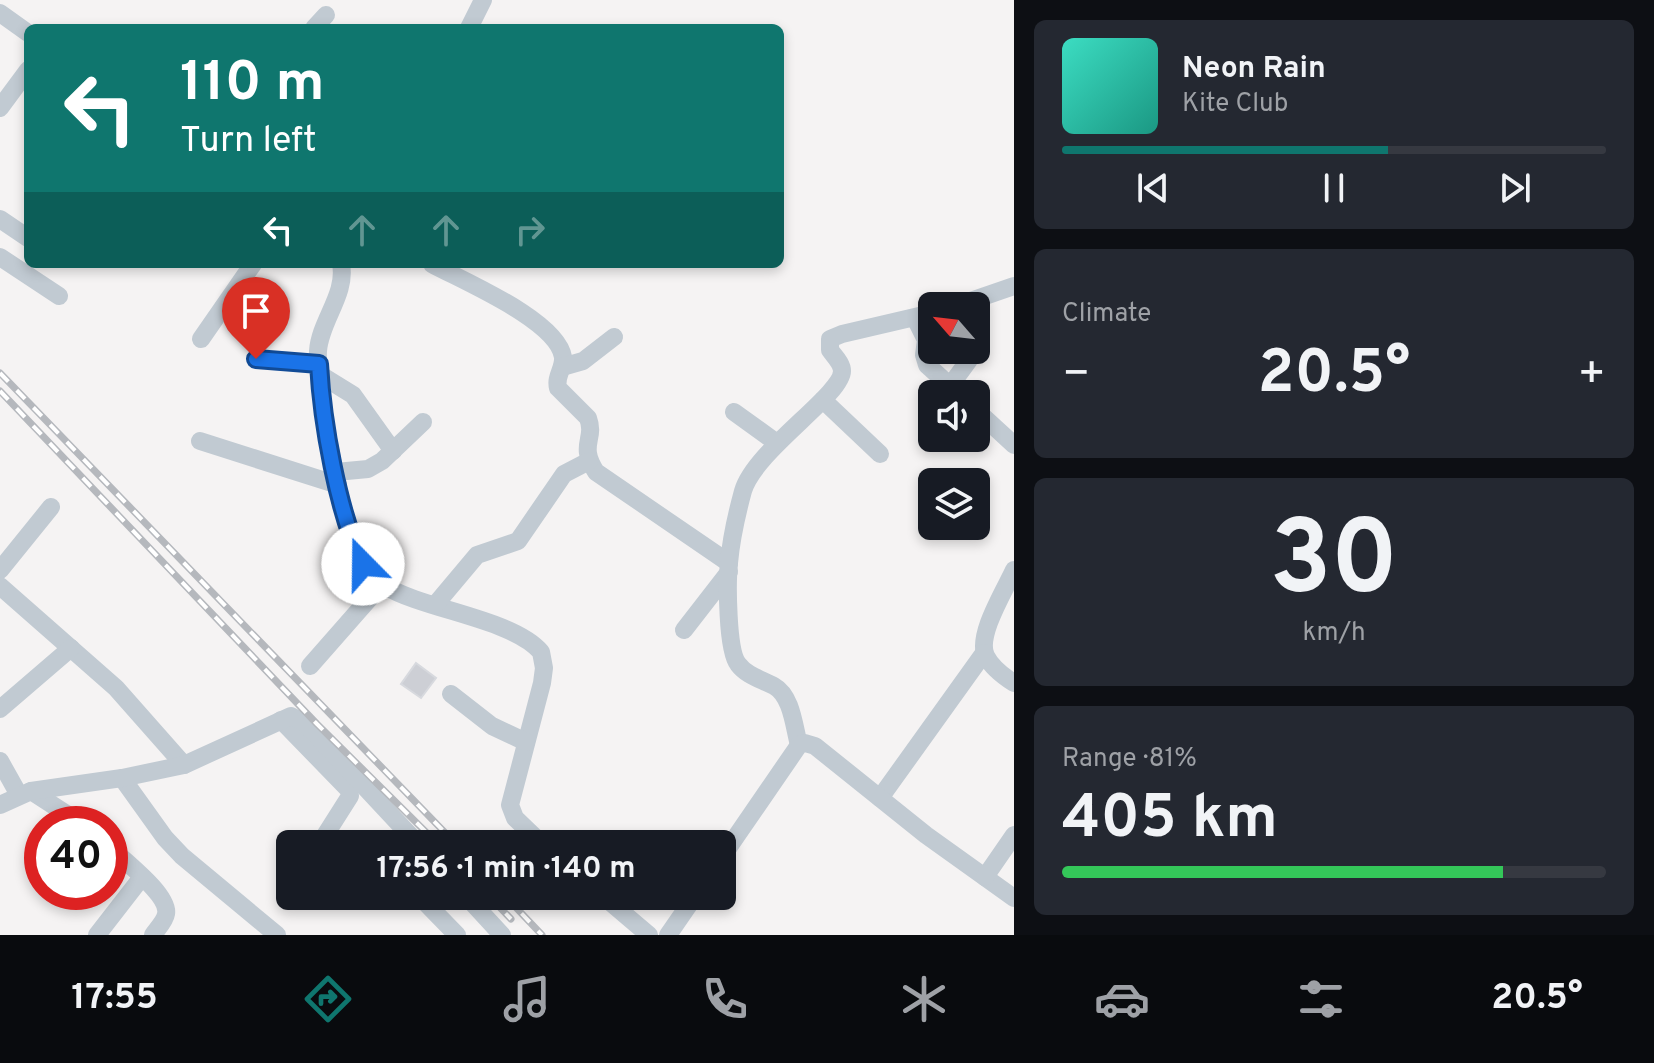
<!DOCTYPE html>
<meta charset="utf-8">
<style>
body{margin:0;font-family:Overpass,sans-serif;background:#242831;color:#f1f3f6;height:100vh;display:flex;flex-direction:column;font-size:30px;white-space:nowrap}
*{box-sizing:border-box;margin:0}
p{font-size:26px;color:#9ea1a6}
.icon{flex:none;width:44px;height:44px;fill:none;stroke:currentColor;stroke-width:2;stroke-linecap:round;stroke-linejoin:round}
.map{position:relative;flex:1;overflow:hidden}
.sheet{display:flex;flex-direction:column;gap:20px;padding:20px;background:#0d0f14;width:640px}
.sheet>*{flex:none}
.guide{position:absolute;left:24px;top:24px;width:760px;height:244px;border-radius:12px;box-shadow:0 4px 12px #0003;background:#0f766e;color:#fff;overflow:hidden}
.needle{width:52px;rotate:298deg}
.buttons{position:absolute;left:918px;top:292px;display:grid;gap:16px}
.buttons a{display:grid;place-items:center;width:72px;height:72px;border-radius:12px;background:#171b24;box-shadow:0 4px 12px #0003;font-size:40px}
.speed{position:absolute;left:24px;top:806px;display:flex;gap:16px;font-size:40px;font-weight:700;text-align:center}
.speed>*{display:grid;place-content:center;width:104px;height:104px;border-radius:50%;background:#171b24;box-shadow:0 4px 12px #0003;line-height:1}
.speed .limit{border:12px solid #d22;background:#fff;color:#111}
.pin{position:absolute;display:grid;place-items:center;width:68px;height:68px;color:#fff;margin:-82px -34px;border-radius:50% 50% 50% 0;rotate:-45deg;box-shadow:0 0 8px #0007}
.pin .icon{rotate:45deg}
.me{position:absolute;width:88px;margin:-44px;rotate:338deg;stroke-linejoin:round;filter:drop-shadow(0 0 6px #0008)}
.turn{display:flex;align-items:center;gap:28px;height:168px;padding:0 24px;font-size:36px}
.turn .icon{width:104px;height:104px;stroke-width:2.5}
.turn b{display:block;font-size:56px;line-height:68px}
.lanes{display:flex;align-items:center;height:76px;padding:0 24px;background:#0003;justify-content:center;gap:40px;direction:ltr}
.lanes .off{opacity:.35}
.big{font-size:60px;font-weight:700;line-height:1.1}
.sheet .widget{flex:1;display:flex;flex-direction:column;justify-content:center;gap:12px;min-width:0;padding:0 28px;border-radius:12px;background:#242831}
.sheet .dial{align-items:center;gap:0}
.dial b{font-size:104px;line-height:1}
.song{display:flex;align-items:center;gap:24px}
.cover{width:96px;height:96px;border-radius:12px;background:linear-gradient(135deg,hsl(170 70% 55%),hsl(170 70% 35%))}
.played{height:8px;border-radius:4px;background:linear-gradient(90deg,#0f766e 60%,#363941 60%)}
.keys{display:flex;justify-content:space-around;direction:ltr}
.heat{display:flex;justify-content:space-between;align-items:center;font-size:44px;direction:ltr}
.charge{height:12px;border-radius:6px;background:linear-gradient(90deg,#34c759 81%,#363941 0)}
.trip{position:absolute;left:276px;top:830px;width:460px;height:80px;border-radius:12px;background:#171b24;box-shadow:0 4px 12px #0003;font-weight:700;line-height:80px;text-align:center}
.tab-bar{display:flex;height:128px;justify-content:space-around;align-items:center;background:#090b0e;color:#9ea1a6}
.tab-bar .icon{width:56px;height:56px}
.tab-bar .current{color:#0f766e}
.tab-bar b{font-size:36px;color:#f1f3f6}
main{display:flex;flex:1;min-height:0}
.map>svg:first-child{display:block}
.building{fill:#cdcfd5;stroke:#d7d9de;stroke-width:2}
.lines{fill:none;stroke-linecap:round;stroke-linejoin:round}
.minor{stroke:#c1cad2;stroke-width:18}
.rail-casing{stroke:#b5b8bd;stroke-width:7}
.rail{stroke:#fff;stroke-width:4;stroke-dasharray:12;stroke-linecap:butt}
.route-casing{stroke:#114b97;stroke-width:20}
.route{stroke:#1a73e8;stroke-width:14}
</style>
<main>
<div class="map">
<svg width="1014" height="935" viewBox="0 0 1014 935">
<rect width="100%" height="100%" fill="#f5f3f3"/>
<polygon class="building" points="416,663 436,678 421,698 401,684"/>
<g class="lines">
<g class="minor">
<polyline points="0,13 28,33"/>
<polyline points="314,28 326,15"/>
<polyline points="469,28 483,0"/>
<polyline points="0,108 28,70"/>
<polyline points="0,219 28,238"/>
<polyline points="0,257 59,296"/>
<path d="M 341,264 C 347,294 320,321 318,351 C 316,389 343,534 363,564 C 369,572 377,581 385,586 C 425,610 513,619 541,652 L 544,668 L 542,683 L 510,805 L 515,818 L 542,844"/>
<path d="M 432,264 C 463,281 557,320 563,357 C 564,369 555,376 558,388 L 588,418 C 596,440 578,444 596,472 L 729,563"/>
<polyline points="956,306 1014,286"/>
<polyline points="915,318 926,340 924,355 927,365 959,394"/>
<polyline points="201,339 253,264"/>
<polyline points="256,359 319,364"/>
<polyline points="562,367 583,361 614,337"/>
<polyline points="319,374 353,395 393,451"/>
<polyline points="950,386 969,360 971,350"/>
<polyline points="823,400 880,454"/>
<polyline points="976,410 1014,445"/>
<polyline points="734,412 777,443"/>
<polyline points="200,441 338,485"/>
<polyline points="336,472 368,469 382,461 423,422"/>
<polyline points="0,570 51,507"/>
<path d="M 1014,570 C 1005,590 976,636 986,656 C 992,668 1003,676 1014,683"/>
<polyline points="0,586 116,688 184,765"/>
<polyline points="435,605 477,555 518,541 564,474 589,461"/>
<polyline points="684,630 729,572"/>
<polyline points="310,666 382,584"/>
<polyline points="451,694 492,726 526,742"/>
<polyline points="0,709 71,648"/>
<polyline points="281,720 349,790 350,796 324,837"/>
<path d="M 799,745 C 794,727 792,696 774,686 C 761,679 747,676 738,664 C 727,650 727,582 729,563 C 731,540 737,513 743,491 C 755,450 842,395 842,371 C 842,363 834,356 830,350 L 830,339 L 842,334 L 932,313"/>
<polyline points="0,761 19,795"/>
<polyline points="122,778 165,838 182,856 277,935"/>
<polyline points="31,791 82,824"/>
<polyline points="880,798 984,653"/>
<polyline points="0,805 31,791 122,778 184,765 291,716 305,723 418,844"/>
<path d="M 110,847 C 123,860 170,895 166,914 C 165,921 157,929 153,935"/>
<polyline points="722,857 799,745 805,743 815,746 926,835 1014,898"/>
<polyline points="985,877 1014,835"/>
<polyline points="419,896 457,935"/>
<polyline points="466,896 502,935"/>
<polyline points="603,896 649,935"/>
<polyline points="97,935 142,877"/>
<polyline points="668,935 695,896"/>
</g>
<defs>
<g id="rail">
<polyline points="0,373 456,844"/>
<polyline points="0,391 317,724 438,844"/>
<polyline points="489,896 511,919"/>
<polyline points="505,896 542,935"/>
</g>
</defs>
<use href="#rail" class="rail-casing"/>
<use href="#rail" class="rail"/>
</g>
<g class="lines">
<defs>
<path id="route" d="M 256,359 L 319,364 C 322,422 338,513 363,564"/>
</defs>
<use href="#route" class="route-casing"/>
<use href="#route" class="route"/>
</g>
</svg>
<div class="buttons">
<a><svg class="needle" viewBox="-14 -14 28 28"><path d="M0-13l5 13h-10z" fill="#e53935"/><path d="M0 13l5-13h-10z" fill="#9ea1a6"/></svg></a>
<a><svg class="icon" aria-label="sound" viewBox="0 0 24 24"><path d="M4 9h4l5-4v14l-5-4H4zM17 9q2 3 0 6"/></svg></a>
<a><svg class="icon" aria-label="layers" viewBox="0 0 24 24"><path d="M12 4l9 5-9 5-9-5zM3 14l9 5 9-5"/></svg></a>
</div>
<div class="speed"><div class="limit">40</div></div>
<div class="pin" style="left:256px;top:359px;background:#d93025"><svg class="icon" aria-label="arrive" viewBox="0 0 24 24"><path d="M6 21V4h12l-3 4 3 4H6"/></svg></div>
<svg class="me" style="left:363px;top:564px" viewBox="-20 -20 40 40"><circle r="19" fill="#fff"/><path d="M0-13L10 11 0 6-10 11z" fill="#1a73e8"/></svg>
<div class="trip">17:56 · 1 min · 140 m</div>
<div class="guide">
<div class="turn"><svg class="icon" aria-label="left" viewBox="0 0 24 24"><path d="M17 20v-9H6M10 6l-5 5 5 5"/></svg><div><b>110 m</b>Turn left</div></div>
<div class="lanes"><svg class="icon" aria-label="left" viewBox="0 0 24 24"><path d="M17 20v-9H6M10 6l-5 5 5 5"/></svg><svg class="icon off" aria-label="ahead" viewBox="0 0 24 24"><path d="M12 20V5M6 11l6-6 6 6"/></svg><svg class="icon off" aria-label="ahead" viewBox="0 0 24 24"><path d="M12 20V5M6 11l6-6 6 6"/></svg><svg class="icon off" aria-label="right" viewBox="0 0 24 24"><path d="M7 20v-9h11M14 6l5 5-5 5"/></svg></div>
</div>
</div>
<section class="sheet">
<div class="widget">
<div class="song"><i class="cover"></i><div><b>Neon Rain</b><p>Kite Club</p></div></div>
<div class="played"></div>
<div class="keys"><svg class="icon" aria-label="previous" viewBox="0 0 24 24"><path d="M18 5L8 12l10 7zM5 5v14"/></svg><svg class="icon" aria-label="pause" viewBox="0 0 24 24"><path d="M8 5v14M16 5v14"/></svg><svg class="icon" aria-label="next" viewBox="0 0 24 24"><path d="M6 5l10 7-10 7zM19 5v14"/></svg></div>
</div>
<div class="widget"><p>Climate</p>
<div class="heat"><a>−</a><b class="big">20.5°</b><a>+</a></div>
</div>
<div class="widget dial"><b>30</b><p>km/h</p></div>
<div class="widget"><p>Range · 81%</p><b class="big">405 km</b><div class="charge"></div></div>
</section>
</main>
<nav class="tab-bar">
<b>17:55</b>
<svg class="icon current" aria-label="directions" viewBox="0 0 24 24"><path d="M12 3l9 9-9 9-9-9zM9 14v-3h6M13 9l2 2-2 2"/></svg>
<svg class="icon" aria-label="music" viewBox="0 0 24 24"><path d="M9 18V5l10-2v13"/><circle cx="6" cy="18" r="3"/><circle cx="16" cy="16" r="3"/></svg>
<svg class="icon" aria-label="phone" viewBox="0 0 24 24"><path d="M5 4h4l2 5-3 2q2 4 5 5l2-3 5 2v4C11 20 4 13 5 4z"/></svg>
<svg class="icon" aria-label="climate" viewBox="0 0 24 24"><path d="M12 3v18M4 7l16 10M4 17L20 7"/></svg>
<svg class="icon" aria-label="car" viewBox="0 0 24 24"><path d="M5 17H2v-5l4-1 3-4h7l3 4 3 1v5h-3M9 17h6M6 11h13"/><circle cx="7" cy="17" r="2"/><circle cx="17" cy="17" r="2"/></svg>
<svg class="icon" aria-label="filters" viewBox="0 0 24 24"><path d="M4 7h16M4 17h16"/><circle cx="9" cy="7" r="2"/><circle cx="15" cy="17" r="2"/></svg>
<b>20.5°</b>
</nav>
